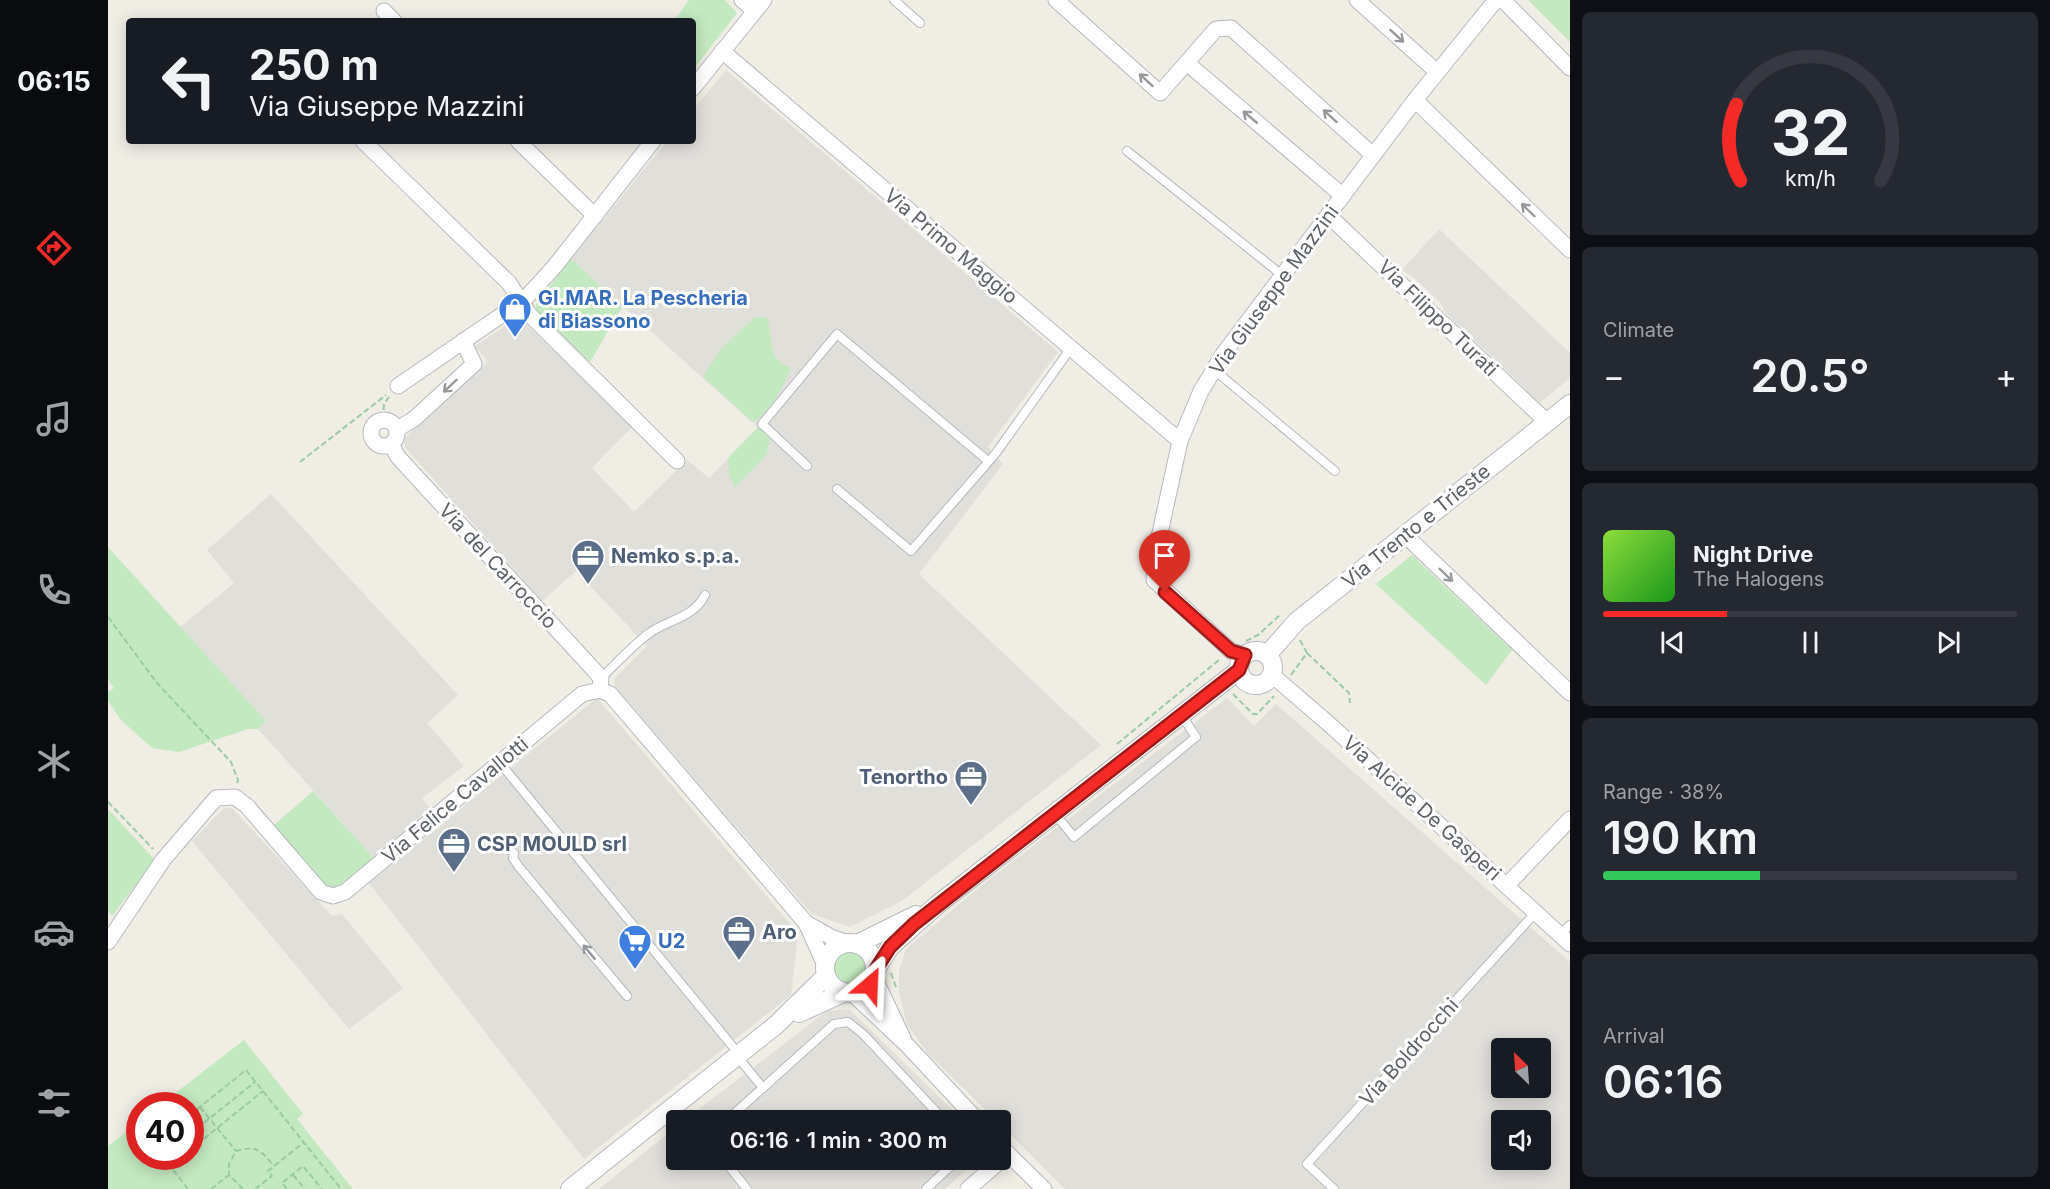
<!DOCTYPE html>
<meta charset="utf-8">
<style>
body{margin:0;font-family:Inter,sans-serif;background:#242831;color:#f1f3f6;height:100vh;display:flex;flex-direction:column;font-size:22px;white-space:nowrap}
*{box-sizing:border-box;margin:0}
p{font-size:20px;color:#9ea1a6}
.icon{flex:none;width:33px;height:33px;fill:none;stroke:currentColor;stroke-width:2;stroke-linecap:round;stroke-linejoin:round}
.map{position:relative;flex:1;overflow:hidden}
.panel{display:flex;flex-direction:column;gap:12px;padding:12px;background:#0d0f14;width:480px}
.panel>*{flex:none}
.guide{position:absolute;left:18px;top:18px;width:570px;height:126px;border-radius:6px;box-shadow:0 3px 15px #0003;background:#171b24;color:#f1f3f6;overflow:hidden}
.needle{width:39px;rotate:335deg}
.tools{position:absolute;left:1383px;top:1038px;display:grid;gap:12px}
.tools a{display:grid;place-items:center;width:60px;height:60px;border-radius:6px;background:#171b24;box-shadow:0 3px 15px #0003;font-size:30px}
.speed{position:absolute;left:18px;top:1092px;display:flex;gap:12px;font-size:30px;font-weight:700;text-align:center}
.speed>*{display:grid;place-content:center;width:78px;height:78px;border-radius:50%;background:#171b24;box-shadow:0 3px 15px #0003;line-height:1}
.speed .limit{border:9px solid #d22;background:#fff;color:#111}
.pin{position:absolute;display:grid;place-items:center;width:51px;height:51px;color:#fff;margin:-62px -26px;border-radius:50% 50% 50% 0;rotate:-45deg;box-shadow:0 0 6px #0007}
.pin .icon{rotate:45deg}
.me{position:absolute;width:66px;margin:-33px;rotate:26deg;stroke-linejoin:round;filter:drop-shadow(0 0 4px #0008)}
.turn{display:flex;align-items:center;gap:21px;height:126px;padding:0 24px;font-size:27px}
.turn .icon{width:78px;height:78px;stroke-width:2.5}
.turn b{display:block;font-size:42px;line-height:51px}
.big{font-size:45px;font-weight:600;line-height:1.1}
.panel .card{flex:1;display:flex;flex-direction:column;justify-content:center;gap:9px;min-width:0;padding:0 21px;border-radius:9px;background:#242831}
.panel .dial{align-items:center;gap:0}
.dial svg{height:156px;overflow:visible;fill:none;stroke:#363941;stroke-width:7;stroke-linecap:round;text-anchor:middle}
.dial text{fill:#f1f3f6;stroke:none}
.song{display:flex;align-items:center;gap:18px}
.cover{width:72px;height:72px;border-radius:9px;background:linear-gradient(135deg,hsl(90 70% 55%),hsl(120 70% 35%))}
.played{height:6px;border-radius:3px;background:linear-gradient(90deg,#f52a27 30%,#363941 30%)}
.keys{display:flex;justify-content:space-around;direction:ltr}
.heat{display:flex;justify-content:space-between;align-items:center;font-size:33px;direction:ltr}
.charge{height:9px;border-radius:4px;background:linear-gradient(90deg,#34c759 38%,#363941 0)}
.trip{position:absolute;left:558px;top:1110px;width:345px;height:60px;border-radius:6px;background:#171b24;box-shadow:0 3px 15px #0003;font-weight:600;line-height:60px;text-align:center}
main{display:flex;flex:1;min-height:0}
.menu{display:flex;flex-direction:column;width:108px;justify-content:space-around;align-items:center;background:#090b0e;color:#9ea1a6}
.menu .icon{width:42px;height:42px}
.menu .active{color:#f52a27}
.menu b{font-size:27px;color:#f1f3f6}
.map>svg:first-child{display:block}
.industrial{fill:#e1dfda;fill-rule:evenodd}
.green{fill:#c3e9c0}
.lines{fill:none;stroke-linecap:round;stroke-linejoin:round}
.service-casing{stroke:#b6b9bd;stroke-width:10}
.minor-casing{stroke:#b6b9bd;stroke-width:17}
.tertiary-casing{stroke:#b6b9bd;stroke-width:20}
.path{stroke:#99cba4;stroke-width:2;stroke-dasharray:6 3;stroke-linecap:butt}
.service{stroke:#fff;stroke-width:8}
.minor{stroke:#fff;stroke-width:15}
.tertiary{stroke:#fff;stroke-width:18}
.oneway{stroke:#96999c}
.route-casing{stroke:#9f1b19;stroke-width:15}
.route{stroke:#f52a27;stroke-width:10}
.labels{text-anchor:middle;dominant-baseline:central;stroke-width:6;stroke-linejoin:round;paint-order:stroke}
.street-label{font-size:20px;fill:#5d6267;stroke:#fff}
.shop-label{font-size:20px;font-weight:bold;fill:#366cbe;stroke:#fff;text-anchor:start}
.service-label{font-size:20px;font-weight:bold;fill:#4e5e75;stroke:#fff;text-anchor:start}
</style>
<main>
<nav class="menu">
<b>06:15</b>
<svg class="icon active" aria-label="directions" viewBox="0 0 24 24"><path d="M12 3l9 9-9 9-9-9zM9 14v-3h6M13 9l2 2-2 2"/></svg>
<svg class="icon" aria-label="music" viewBox="0 0 24 24"><path d="M9 18V5l10-2v13"/><circle cx="6" cy="18" r="3"/><circle cx="16" cy="16" r="3"/></svg>
<svg class="icon" aria-label="phone" viewBox="0 0 24 24"><path d="M5 4h4l2 5-3 2q2 4 5 5l2-3 5 2v4C11 20 4 13 5 4z"/></svg>
<svg class="icon" aria-label="climate" viewBox="0 0 24 24"><path d="M12 3v18M4 7l16 10M4 17L20 7"/></svg>
<svg class="icon" aria-label="car" viewBox="0 0 24 24"><path d="M5 17H2v-5l4-1 3-4h7l3 4 3 1v5h-3M9 17h6M6 11h13"/><circle cx="7" cy="17" r="2"/><circle cx="17" cy="17" r="2"/></svg>
<svg class="icon" aria-label="filters" viewBox="0 0 24 24"><path d="M4 7h16M4 17h16"/><circle cx="9" cy="7" r="2"/><circle cx="15" cy="17" r="2"/></svg>
</nav>
<div class="map">
<svg width="1462" height="1189" viewBox="0 0 1462 1189">
<rect width="100%" height="100%" fill="#f0ede5"/>
<g class="industrial">
<polygon points="618,70 950,352 880,447 895,464 811,574 993,745 794,901 742,927 704,914 507,687 506,679 539,646 468,571 434,601 297,447 296,438 380,362 367,346 411,317 524,427 484,468 526,512 579,460 601,478 650,428 463,259 559,141 585,141 585,110"/>
<polygon points="1331,229 1462,353 1462,378 1432,403 1337,312 1332,302 1305,277 1294,270"/>
<polygon points="163,494 350,695 319,723 356,766 314,798 322,808 266,858 150,729 158,721 71,628 126,583 99,550"/>
<polygon points="489,698 690,933 683,995 476,1159 261,883"/>
<path d="M 1119,698 L 1146,726 L 1168,704 L 1462,962 L 1462,1189 L 957,1189 L 893,1125 L 892,1120 L 888,1120 L 819,1053 L 799,1024 L 791,993 L 791,971 L 798,949 L 879,881 ZM 1394,1048 L 1432,1048 L 1432,1088 L 1394,1088 ZM 1394,1120 L 1432,1120 L 1432,1160 L 1394,1160 Z"/>
<polygon points="116,808 124,808 224,916 234,914 295,988 241,1029 84,841"/>
<polygon points="741,1009 855,1120 577,1120 719,1011"/>
<polygon points="568,1127 568,1160 870,1160 837,1189 491,1189"/>
</g>
<g class="green">
<polygon points="581,0 617,0 629,13 585,70 585,21 558,21 569,17"/>
<polygon points="1420,0 1462,0 1462,42"/>
<polygon points="463,259 515,306 482,362 428,313 428,304"/>
<path d="M 647,317 L 659,317 C 665,336 659,362 683,367 C 676,387 663,411 645,422 L 595,377 L 613,349 Z"/>
<polygon points="650,427 662,439 659,454 627,488 621,474 620,458"/>
<polygon points="0,547 158,721 150,729 140,729 71,752 44,748 13,720 0,701 0,692 6,688 0,680"/>
<polygon points="1304,555 1404,650 1378,685 1268,584"/>
<polygon points="205,791 266,858 228,889 219,887 165,826"/>
<polygon points="0,809 47,860 4,916 0,911"/>
<circle cx="743" cy="969" r="18"/>
<polygon points="136,1040 195,1114 189,1119 245,1189 0,1189 0,1146 31,1122 32,1156 82,1156 82,1106 52,1105"/>
</g>
<g class="lines">
<defs>
<g id="service">
<polyline points="786,0 812,23"/>
<polyline points="1019,151 1174,275"/>
<polyline points="1105,369 1227,471"/>
<polyline points="699,466 654,424 729,334 880,461"/>
<polyline points="729,489 803,551 888,453 963,348"/>
<path d="M 493,678 C 508,664 523,647 540,634 C 558,620 586,618 597,595"/>
<polyline points="392,763 630,1053"/>
<polyline points="947,814 966,837 1088,737 1074,716"/>
<polyline points="406,853 405,858 411,867 519,996"/>
<polyline points="1452,934 1462,925"/>
<polyline points="629,1056 655,1088"/>
<polyline points="619,1120 726,1024 740,1022 755,1034 836,1120"/>
<polyline points="616,1160 639,1189"/>
<polyline points="818,1189 849,1160"/>
<polyline points="1226,1189 1199,1164 1428,912"/>
</g>
<g id="minor">
<polyline points="634,0 647,11"/>
<polyline points="948,0 1052,93 1108,29 1123,28 1265,155"/>
<polyline points="1249,0 1329,72"/>
<polyline points="1395,0 1462,68"/>
<polyline points="276,11 286,21"/>
<polyline points="614,51 1072,441"/>
<polyline points="1079,63 1235,196"/>
<polyline points="585,88 656,0"/>
<polyline points="1307,100 1462,250"/>
<polyline points="255,141 401,283 422,315 569,461"/>
<polyline points="410,141 487,216"/>
<polyline points="1220,215 1439,422"/>
<polyline points="290,386 417,299 447,266 545,141"/>
<circle cx="276" cy="433" r="13"/>
<polyline points="289,429 306,419 366,364 355,341"/>
<polyline points="283,444 290,457 486,670 493,678 492,690"/>
<polyline points="1296,534 1462,693"/>
<polyline points="1137,655 1123,651 1046,580 1047,556 1072,441 1093,391 1116,353 1307,100 1388,0"/>
<polyline points="1164,675 1221,724 1462,944"/>
<polyline points="1399,885 1462,819"/>
<polyline points="698,923 723,937 739,943"/>
<polyline points="0,942 55,860 108,798 127,797 139,806 213,892 225,896 237,892 474,694 492,690 502,694 698,923 717,965"/>
<polyline points="766,977 795,1038"/>
<polyline points="745,994 798,1044 869,1120"/>
<polyline points="892,1146 936,1189"/>
<polyline points="860,1189 900,1154"/>
</g>
<g id="tertiary">
<circle cx="1148" cy="668" r="17"/>
<polyline points="1159,655 1189,621 1462,404"/>
<circle cx="742" cy="968" r="25"/>
<polyline points="749,944 808,915"/>
<polyline points="768,969 782,947 829,905 1131,670"/>
<polyline points="691,1013 735,993"/>
<polyline points="462,1189 668,1025 718,976"/>
</g>
</defs>
<use href="#service" class="service-casing"/>
<use href="#minor" class="minor-casing"/>
<use href="#tertiary" class="tertiary-casing"/>
<g class="path">
<polyline points="275,419 276,404 281,397"/>
<polyline points="192,462 278,395"/>
<polyline points="0,617 49,683 123,762 130,780 129,785"/>
<polyline points="1138,641 1150,635 1173,614"/>
<polyline points="1199,653 1241,693 1242,703"/>
<polyline points="1183,675 1199,653 1192,640"/>
<polyline points="1125,694 1145,714 1149,714 1166,696"/>
<polyline points="1009,744 1111,660"/>
<polyline points="0,802 45,849"/>
<polyline points="783,973 789,990"/>
<polyline points="92,1107 128,1151"/>
<polyline points="82,1115 138,1070 233,1189"/>
<polyline points="82,1134 147,1082"/>
<polyline points="82,1150 155,1091"/>
<polyline points="54,1156 80,1189"/>
<polyline points="62,1167 74,1156"/>
<polyline points="185,1175 197,1189"/>
<polyline points="103,1189 121,1175"/>
<path d="M 135,1189 L 121,1175 L 121,1164 L 128,1151 C 150,1145 152,1150 166,1166"/>
<polyline points="147,1189 164,1176 160,1171 195,1143"/>
<polyline points="179,1189 174,1183 195,1166 214,1189"/>
</g>
<use href="#service" class="service"/>
<use href="#minor" class="minor"/>
<use href="#tertiary" class="tertiary"/>
</g>
<defs><path id="oneway-shaft" d="M-6 0H5M1.5-3L5.5 0L1.5 3" fill="none" stroke-width="1.6" stroke-linecap="round" stroke-linejoin="round" transform="scale(1.5)"/></defs>
<g class="oneway">
<use href="#oneway-shaft" transform="translate(1289 36) rotate(42)"/>
<use href="#oneway-shaft" transform="translate(1038 80) rotate(-138)"/>
<use href="#oneway-shaft" transform="translate(1222 116) rotate(-138)"/>
<use href="#oneway-shaft" transform="translate(1142 117) rotate(-140)"/>
<use href="#oneway-shaft" transform="translate(1420 210) rotate(-136)"/>
<use href="#oneway-shaft" transform="translate(342 386) rotate(137)"/>
<use href="#oneway-shaft" transform="translate(1338 575) rotate(44)"/>
<use href="#oneway-shaft" transform="translate(481 952) rotate(-130)"/>
</g>
<g class="lines">
<defs>
<polyline id="route" points="762,985 768,969 782,947 806,924 1131,670 1137,655 1123,651 1057,592"/>
</defs>
<use href="#route" class="route-casing"/>
<use href="#route" class="route"/>
</g>
<defs>
<symbol id="shop-pin" viewBox="-11 -11 22 30"><path d="M0 17L-7.5 6A9.5 9.5 0 1 1 7.5 6Z" fill="#3f7fe0" stroke="#fff"/><path d="M-5-2.5h2.3a2.7 3.5 0 0 1 5.4 0H5L5.5 6h-11ZM-1.5-2.5h3a1.5 2.3 0 0 0-3 0Z" fill="#fff"/></symbol>
<symbol id="office-pin" viewBox="-11 -11 22 30"><path d="M0 17L-7.5 6A9.5 9.5 0 1 1 7.5 6Z" fill="#5c6f8a" stroke="#fff"/><path d="M-6-3h4V-5.5h4V-3h4V5H-6ZM-1-4.5V-3h2v-1.5ZM-6 0V1H6V0Z" fill="#fff"/></symbol>
<symbol id="supermarket-pin" viewBox="-11 -11 22 30"><path d="M0 17L-7.5 6A9.5 9.5 0 1 1 7.5 6Z" fill="#3f7fe0" stroke="#fff"/><path d="M-6-5.5h2.5l.6 2H6L4.5 2H-2.5L-4.4-4H-6ZM-1.5 3.2a1.3 1.3 0 1 0 .1 0ZM3 3.2a1.3 1.3 0 1 0 .1 0Z" fill="#fff"/></symbol>
</defs>
<g fill-rule="evenodd">
<use href="#shop-pin" x="388" y="290" width="38" height="52"/>
<use href="#office-pin" x="461" y="537" width="38" height="52"/>
<use href="#office-pin" x="844" y="758" width="38" height="52"/>
<use href="#office-pin" x="327" y="825" width="38" height="52"/>
<use href="#office-pin" x="612" y="913" width="38" height="52"/>
<use href="#supermarket-pin" x="508" y="922" width="38" height="52"/>
</g>
<g class="labels">
<g class="street-label">
<text transform="translate(843 246) rotate(40)">Via Primo Maggio</text>
<text transform="translate(1166 290) rotate(-54)">Via Giuseppe Mazzini</text>
<text transform="translate(1330 318) rotate(44)">Via Filippo Turati</text>
<text transform="translate(1308 526) rotate(-39)">Via Trento e Trieste</text>
<text transform="translate(390 566) rotate(47)">Via del Carroccio</text>
<text transform="translate(347 800) rotate(-40)">Via Felice Cavallotti</text>
<text transform="translate(1314 808) rotate(42)">Via Alcide De Gasperi</text>
<text transform="translate(1301 1052) rotate(-48)">Via Boldrocchi</text>
</g>
<g class="shop-label">
<text x="430" y="298">GI.MAR. La Pescheria<tspan x="430" dy="23">di Biassono</tspan></text>
<text x="550" y="941">U2</text>
</g>
<g class="service-label">
<text x="503" y="556">Nemko s.p.a.</text>
<text x="840" y="777" text-anchor="end">Tenortho</text>
<text x="369" y="844">CSP MOULD srl</text>
<text x="654" y="932">Aro</text>
</g>
</g>
</svg>
<div class="tools">
<a><svg class="needle" viewBox="-14 -14 28 28"><path d="M0-13l5 13h-10z" fill="#e53935"/><path d="M0 13l5-13h-10z" fill="#9ea1a6"/></svg></a>
<a><svg class="icon" aria-label="sound" viewBox="0 0 24 24"><path d="M4 9h4l5-4v14l-5-4H4zM17 9q2 3 0 6"/></svg></a>
</div>
<div class="speed"><div class="limit">40</div></div>
<div class="pin" style="left:1057px;top:592px;background:#d93025"><svg class="icon" aria-label="arrive" viewBox="0 0 24 24"><path d="M6 21V4h12l-3 4 3 4H6"/></svg></div>
<svg class="me" style="left:762px;top:985px" viewBox="-20 -20 40 40"><path d="M0-17L14 15 0 8-14 15z" fill="#f52a27" stroke="#fff" stroke-width="4"/></svg>
<div class="trip">06:16 · 1 min · 300 m</div>
<div class="guide">
<div class="turn"><svg class="icon" aria-label="left" viewBox="0 0 24 24"><path d="M17 20v-9H6M10 6l-5 5 5 5"/></svg><div><b>250 m</b>Via Giuseppe Mazzini</div></div>
</div>
</div>
<section class="panel">
<div class="card dial"><svg viewBox="0 0 100 80">
<path d="M14 69A42 42 0 1 1 86 69"/>
<path d="M14 69A42 42 0 0 1 12 30" stroke="#f52a27"/>
<text x="50" y="56" font-size="32" font-weight="700">32</text>
<text x="50" y="72" font-size="11">km/h</text>
</svg></div>
<div class="card"><p>Climate</p>
<div class="heat"><a>−</a><b class="big">20.5°</b><a>+</a></div>
</div>
<div class="card">
<div class="song"><i class="cover"></i><div><b>Night Drive</b><p>The Halogens</p></div></div>
<div class="played"></div>
<div class="keys"><svg class="icon" aria-label="previous" viewBox="0 0 24 24"><path d="M18 5L8 12l10 7zM5 5v14"/></svg><svg class="icon" aria-label="pause" viewBox="0 0 24 24"><path d="M8 5v14M16 5v14"/></svg><svg class="icon" aria-label="next" viewBox="0 0 24 24"><path d="M6 5l10 7-10 7zM19 5v14"/></svg></div>
</div>
<div class="card"><p>Range · 38%</p><b class="big">190 km</b><div class="charge"></div></div>
<div class="card"><p>Arrival</p><b class="big">06:16</b></div>
</section>
</main>
